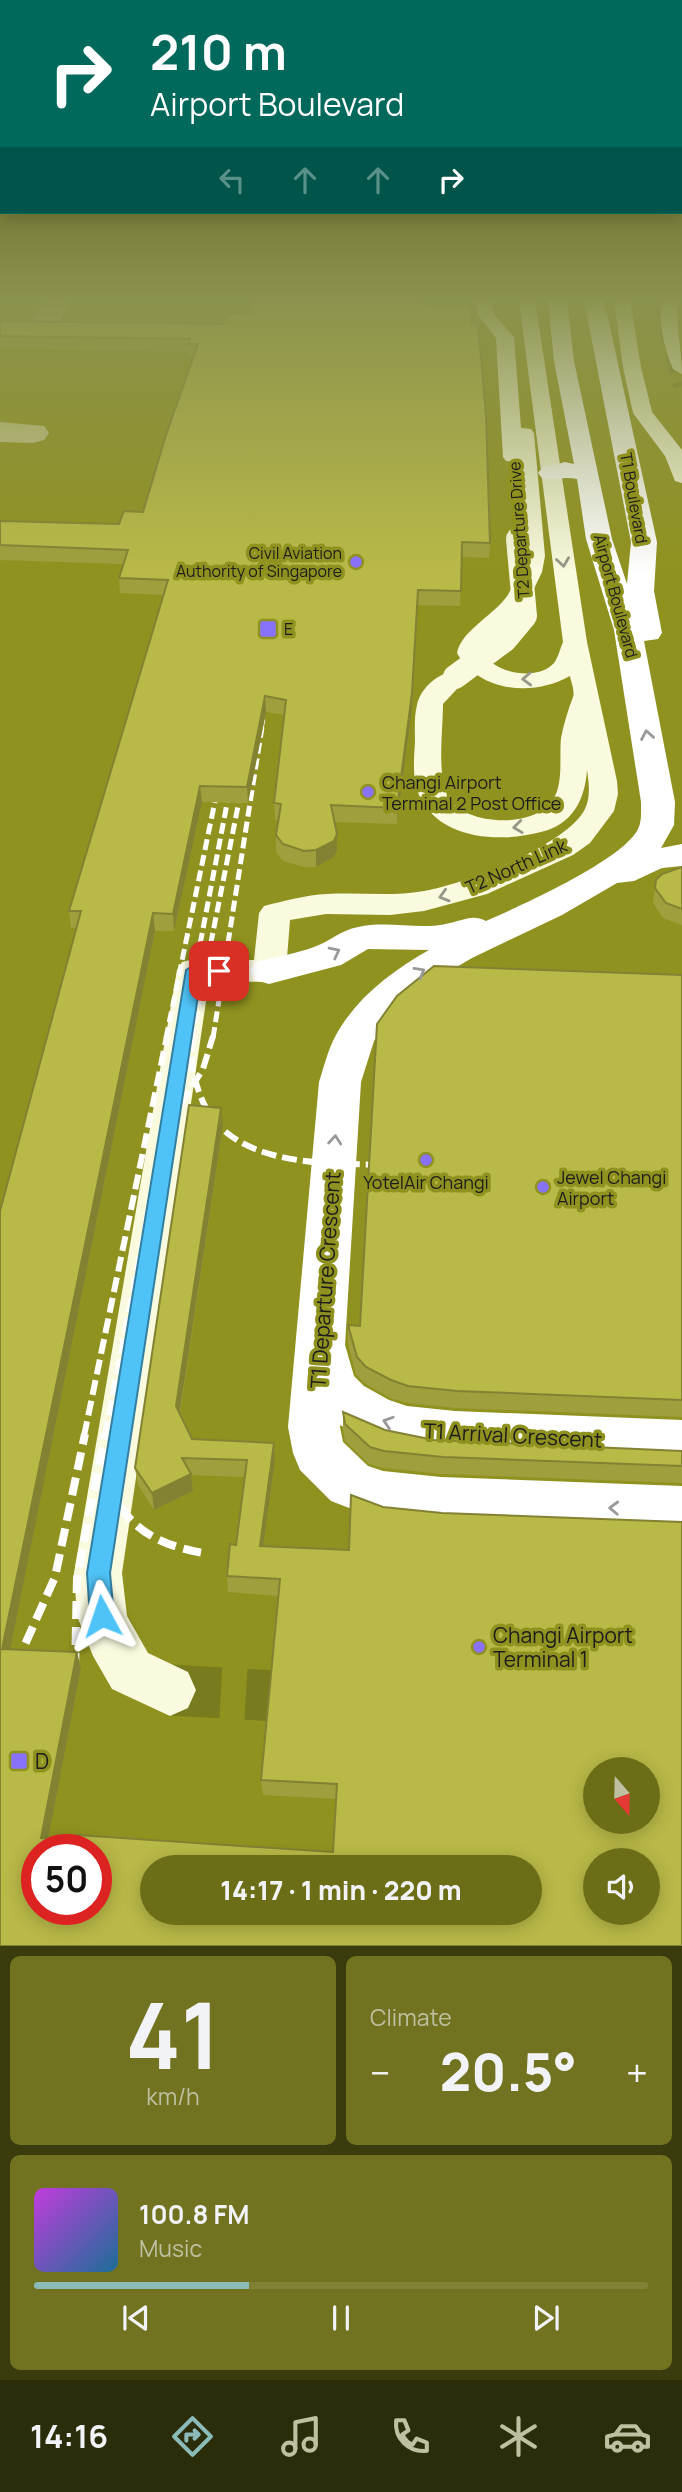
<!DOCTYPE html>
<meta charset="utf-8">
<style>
body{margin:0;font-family:Manrope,sans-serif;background:#717320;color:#f1f3f6;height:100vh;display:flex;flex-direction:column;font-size:26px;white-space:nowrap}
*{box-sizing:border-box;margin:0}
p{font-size:23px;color:#bec0a1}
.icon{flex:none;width:38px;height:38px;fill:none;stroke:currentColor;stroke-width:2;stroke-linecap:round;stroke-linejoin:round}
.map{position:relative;height:1946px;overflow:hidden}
.drawer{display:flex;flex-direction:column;gap:10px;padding:10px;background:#3b3c0d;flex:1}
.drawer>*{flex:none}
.guide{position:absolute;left:0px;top:0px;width:682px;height:214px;box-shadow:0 4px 18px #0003;background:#00695c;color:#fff;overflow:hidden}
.needle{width:46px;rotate:160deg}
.fabs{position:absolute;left:583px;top:1757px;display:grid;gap:14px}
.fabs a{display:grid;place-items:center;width:77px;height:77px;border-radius:50%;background:#6c6e17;box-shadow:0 4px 18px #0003;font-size:35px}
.speed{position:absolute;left:21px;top:1834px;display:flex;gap:14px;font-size:35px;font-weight:700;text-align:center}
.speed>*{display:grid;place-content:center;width:91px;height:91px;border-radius:50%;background:#6c6e17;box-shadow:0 4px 18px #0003;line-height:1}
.speed .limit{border:10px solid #d22;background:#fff;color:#111}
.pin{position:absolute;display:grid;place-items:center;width:60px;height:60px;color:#fff;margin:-30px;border-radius:14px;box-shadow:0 4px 10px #0006}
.me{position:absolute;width:77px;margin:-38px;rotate:355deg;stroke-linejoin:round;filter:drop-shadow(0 0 5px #0008)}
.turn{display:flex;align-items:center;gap:24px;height:147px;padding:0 35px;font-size:32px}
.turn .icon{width:91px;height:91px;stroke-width:2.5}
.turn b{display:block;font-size:49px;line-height:60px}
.lanes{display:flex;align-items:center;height:66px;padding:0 35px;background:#0003;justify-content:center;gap:35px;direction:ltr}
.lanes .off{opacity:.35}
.big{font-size:52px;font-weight:800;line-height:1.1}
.drawer .tile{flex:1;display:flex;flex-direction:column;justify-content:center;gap:10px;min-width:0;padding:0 24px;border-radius:10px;background:#717320}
.drawer .dial{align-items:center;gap:0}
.dial b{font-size:91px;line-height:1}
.song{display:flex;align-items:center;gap:21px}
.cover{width:84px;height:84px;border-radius:10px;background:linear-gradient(135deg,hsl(290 70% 55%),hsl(200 70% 35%))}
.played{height:7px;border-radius:4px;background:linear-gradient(90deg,#8bbbb9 35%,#7f8136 35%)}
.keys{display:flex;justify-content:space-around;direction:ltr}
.heat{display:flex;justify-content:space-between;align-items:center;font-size:38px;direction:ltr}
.drawer .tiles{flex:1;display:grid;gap:10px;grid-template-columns:1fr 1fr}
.tile:last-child{grid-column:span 2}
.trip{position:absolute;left:140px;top:1855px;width:402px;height:70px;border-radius:35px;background:#6c6e17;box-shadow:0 4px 18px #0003;font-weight:800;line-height:70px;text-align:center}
.dock{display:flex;height:112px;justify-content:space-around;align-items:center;background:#2b2c09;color:#bec0a1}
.dock .icon{width:49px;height:49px}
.dock .current{color:#8bbbb9}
.dock b{font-size:32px;color:#f1f3f6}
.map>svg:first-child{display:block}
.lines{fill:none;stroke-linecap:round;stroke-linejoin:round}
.taxiway{fill:#c8c88f;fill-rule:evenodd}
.secondary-tunnel-far1{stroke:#797b1f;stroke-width:18;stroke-dasharray:18 10;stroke-linecap:butt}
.secondary-tunnel{stroke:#797b1f;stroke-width:51;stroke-dasharray:51 25;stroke-linecap:butt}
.secondary{fill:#f9fade;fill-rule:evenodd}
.highway{fill:#fff;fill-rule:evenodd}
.rail-far3{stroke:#fff;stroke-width:3.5;stroke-dasharray:9 3.5;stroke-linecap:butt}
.rail-far2{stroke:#fff;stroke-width:5;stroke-dasharray:11 5;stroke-linecap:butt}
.rail-far1{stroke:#fff;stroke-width:6;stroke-dasharray:15 6;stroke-linecap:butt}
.rail{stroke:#fff;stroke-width:8;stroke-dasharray:18 8;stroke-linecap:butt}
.secondary-bridge{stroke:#f9fade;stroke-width:24}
.wall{fill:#9f9f3e}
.shaded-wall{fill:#828232}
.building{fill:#b9b948;stroke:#828232;stroke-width:2;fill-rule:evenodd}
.oneway{stroke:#969787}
.oneway2{stroke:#999}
.route{fill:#4fc3f7;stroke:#337fa1;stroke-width:2}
.poi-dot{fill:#8871fb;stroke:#90921f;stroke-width:2.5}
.labels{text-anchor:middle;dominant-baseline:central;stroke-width:7;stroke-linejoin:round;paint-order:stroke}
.far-street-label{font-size:16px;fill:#1d1d1d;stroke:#90921f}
.far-poi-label{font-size:16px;fill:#1d1d1d;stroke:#90921f;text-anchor:end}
.poi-label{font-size:18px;fill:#1d1d1d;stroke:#90921f;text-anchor:start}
.street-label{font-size:18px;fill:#1d1d1d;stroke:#90921f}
.near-street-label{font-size:21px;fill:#1d1d1d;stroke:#90921f}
.near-poi-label{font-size:21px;fill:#1d1d1d;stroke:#90921f;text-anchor:start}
</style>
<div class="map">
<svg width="682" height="1946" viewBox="0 0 682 1946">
<rect width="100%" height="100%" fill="#90921f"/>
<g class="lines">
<g class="taxiway">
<polygon points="45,300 71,300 56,326 46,328 36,326 32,320"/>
<polygon points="0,422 44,426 49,433 44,440 33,443 0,442"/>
</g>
<polyline class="secondary-tunnel-far1" points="661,300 682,386"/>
<polyline class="secondary-tunnel" points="170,1690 313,1698"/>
<g class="secondary">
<path d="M 475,300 L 491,300 L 494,314 L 514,337 L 521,428 L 531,429 L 534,433 L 545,556 L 542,572 L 530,597 L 519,613 L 483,649 L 483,653 C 494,673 537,682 554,663 C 558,658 560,649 563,642 L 519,300 L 535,300 L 587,642 L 617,781 L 618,794 L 614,811 L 590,843 L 573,855 L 487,894 L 424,911 L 390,915 L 326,914 L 290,920 L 286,971 L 281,979 L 269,982 L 209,981 L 122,1573 L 127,1616 L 148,1653 L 188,1672 L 196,1690 L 188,1708 L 170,1716 L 112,1689 L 93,1656 L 77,1616 L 74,1573 L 177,970 L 182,962 L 194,959 L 254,960 L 259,913 L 264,906 C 284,901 306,895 327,894 C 359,892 391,897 424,891 C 466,883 561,848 584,811 C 591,798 589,784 587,770 C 585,800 572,825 541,832 C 500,843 439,840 419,795 C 412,780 414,758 415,742 C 415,730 414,716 417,705 C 421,685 445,667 464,672 L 468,677 L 443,704 C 443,729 437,772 447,795 C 462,826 533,829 552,801 C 564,785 559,757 561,738 C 564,723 568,710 573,697 C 575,691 571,682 570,676 C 533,697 479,692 457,653 C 461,632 491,616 504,600 C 534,563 519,506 516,462 L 506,461 L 503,457 L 496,338 L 478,315 Z"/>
<polygon points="614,300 630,300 641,367 652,412 682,450 682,483 675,481 665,456 633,413 623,367"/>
<path d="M 662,300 L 678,300 C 675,324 682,349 682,374 L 673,369 C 664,346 658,325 662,300 Z"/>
</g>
<path class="highway" d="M 548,300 L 567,300 L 574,361 L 612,539 L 627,584 L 631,542 L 584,300 L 604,300 L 657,542 L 654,591 L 662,633 L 658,639 L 644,641 L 675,802 L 674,825 L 661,848 L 682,844 L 682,866 L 662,868 L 634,881 L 617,883 L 562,915 L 472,958 L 431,982 L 395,1012 L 374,1041 L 361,1082 L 345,1345 L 354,1376 L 364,1386 L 389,1400 L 407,1406 L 455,1411 L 682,1420 L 682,1466 C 632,1464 582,1462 532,1460 C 466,1457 399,1459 340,1425 L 340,1427 L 343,1442 L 368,1466 L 383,1471 L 441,1477 L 682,1486 L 682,1536 L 441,1527 L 383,1521 L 331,1501 L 300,1470 L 293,1453 L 288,1427 L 319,1082 C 324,1067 328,1049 336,1035 C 357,997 392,971 429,950 L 368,949 L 341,965 L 269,984 L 255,980 L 250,971 L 255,962 C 275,957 295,954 314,947 C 329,942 341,930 358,927 C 389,920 420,931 450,923 C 464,920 473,914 486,921 C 520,906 623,860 638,829 C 642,821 641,811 641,802 L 614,630 L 586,539 L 577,479 C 564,476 554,481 542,478 L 538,473 L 542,468 L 565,462 L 574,464 L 554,361 Z"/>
<polyline class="rail-far3" points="262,728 264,717"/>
<g class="rail-far2">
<polyline points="166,1038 219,782"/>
<polyline points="182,1038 231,783"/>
<polyline points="192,1038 242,786"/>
<polyline points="213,1038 262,727"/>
</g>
<g class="rail-far1">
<path d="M 193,1036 C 189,1054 192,1072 198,1089 C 222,1169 324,1163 390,1165"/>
<polyline points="170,1122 203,1069 213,1036"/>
<polyline points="84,1436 167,1036"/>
<polyline points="105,1436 182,1036"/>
</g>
<g class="rail">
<path d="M 105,1457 C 111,1520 150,1545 209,1554"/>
<polyline points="15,1667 55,1577 85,1434"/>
<polyline points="75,1671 77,1578 105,1434"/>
</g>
<polyline class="secondary-bridge" points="455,677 505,640 525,616 518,539"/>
</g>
<g class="wall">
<polygon points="252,300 424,300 423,303 490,543 489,558 462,557 460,606 417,605 412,709 397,824 335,822 337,851 334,857 316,867 304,867 283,861 276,852 276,835 278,820 275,820 274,803 285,715 266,712 248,803 202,802 174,931 155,931 10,1649 81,1668 48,1838 76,1841 333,1852 336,1799 263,1795 261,1780 278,1596 228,1592 227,1576 236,1545 245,1477 191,1475 193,1491 154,1510 138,1485 135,1468 223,1125 180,1414 192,1439 274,1443 275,1460 263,1546 682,1946 0,1946 0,1211 76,928 71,928 69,911 163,595 120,593 119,578 123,564 0,560 0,521 119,524 143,512 193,356 189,356 189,352 0,348 0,321 223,324 248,314"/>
<polygon points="682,867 682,925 663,918 653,903 656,880"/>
<polygon points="682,975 682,1417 455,1408 408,1403 390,1398 366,1384 356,1375 348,1343 348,1325 360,1326"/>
<polygon points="343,1412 385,1430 434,1440 682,1451 682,1483 441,1474 384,1468 369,1464 345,1441 343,1430"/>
</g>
<g class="shaded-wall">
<polygon points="418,590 412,709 397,824 397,808"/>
<polygon points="265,696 266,712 248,803 247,787"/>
<polygon points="200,786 202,802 174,931 173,914"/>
<polygon points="337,834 337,851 334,857 316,867 316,850"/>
<polygon points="153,913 155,931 7,1665 2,1649"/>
<polygon points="221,1108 223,1125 178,1423 176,1406"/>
<polygon points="274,1443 275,1460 261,1563 260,1546"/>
<polygon points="191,1474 193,1491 154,1510 152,1493"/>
<polygon points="77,1652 81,1668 46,1850 41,1838"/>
</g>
<g class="building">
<path d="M 252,300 L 423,300 L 423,303 L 471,307 L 472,323 L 478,324 L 486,415 L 490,543 L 462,542 L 461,591 L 418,590 L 412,693 L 397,808 L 331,805 L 337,834 L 334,841 L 316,850 L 304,851 L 283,844 L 276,835 L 281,804 L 274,803 L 286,700 L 265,696 L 247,787 L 200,786 L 173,914 L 153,913 L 2,1649 L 77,1652 L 41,1838 L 76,1841 L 77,1835 L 333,1852 L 337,1784 L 261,1780 L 280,1579 L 227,1576 L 230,1544 L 236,1545 L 247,1460 L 182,1458 L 191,1474 L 152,1493 L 135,1468 L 189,1105 L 221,1108 L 176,1406 L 192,1439 L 274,1443 L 260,1546 L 349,1550 L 351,1495 L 383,1507 L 442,1513 L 682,1522 L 682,1946 L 0,1946 L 0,1211 L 81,911 L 69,911 L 168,580 L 119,578 L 128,550 L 0,545 L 0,521 L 119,524 L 124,511 L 143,512 L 166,435 L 198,344 L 188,344 L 190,339 L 0,336 L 0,321 L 223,324 L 227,313 L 248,314 ZM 595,1769 L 648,1769 L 648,1822 L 595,1822 ZM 37,1850 L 96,1850 L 96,1909 L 37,1909 ZM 595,1860 L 648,1860 L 648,1913 L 595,1913 ZM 152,1867 L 530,1867 L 530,1913 L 152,1913 Z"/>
<polygon points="682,867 682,909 666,903 655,888 656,880 662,874"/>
<polygon points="434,966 682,975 682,1400 457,1391 408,1386 391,1380 366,1367 357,1357 348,1325 360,1326 377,1024 397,996"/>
<polygon points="343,1412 385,1430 434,1440 682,1451 682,1466 443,1457 384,1451 370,1447 345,1424"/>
</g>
<defs><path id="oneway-chevron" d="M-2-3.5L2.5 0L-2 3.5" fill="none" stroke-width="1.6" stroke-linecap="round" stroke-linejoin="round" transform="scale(1.75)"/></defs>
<g class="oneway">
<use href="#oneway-chevron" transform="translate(563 562) rotate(82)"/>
<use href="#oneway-chevron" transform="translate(527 679) rotate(178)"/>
<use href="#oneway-chevron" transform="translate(518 827) rotate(173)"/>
<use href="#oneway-chevron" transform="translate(444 896) rotate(164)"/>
</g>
<g class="oneway2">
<use href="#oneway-chevron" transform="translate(647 735) rotate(-100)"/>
<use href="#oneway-chevron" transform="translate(335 952) rotate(-27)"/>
<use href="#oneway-chevron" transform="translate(420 972) rotate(-30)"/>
<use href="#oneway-chevron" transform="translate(335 1140) rotate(-85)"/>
<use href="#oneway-chevron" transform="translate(388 1422) rotate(-162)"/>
<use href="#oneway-chevron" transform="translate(614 1508) rotate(-178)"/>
</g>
<linearGradient id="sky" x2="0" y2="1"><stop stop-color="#4f5011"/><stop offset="0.52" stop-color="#8b924d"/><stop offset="1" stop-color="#8b924d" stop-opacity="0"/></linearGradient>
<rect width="682" height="572" fill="url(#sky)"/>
<polygon class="route" points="194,965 219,965 227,971 219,976 201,976 110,1573 114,1616 110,1624 102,1627 94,1624 90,1616 87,1573 184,982 186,970"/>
<g class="poi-dot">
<circle cx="356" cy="562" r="7"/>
<rect x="259" y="620" width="18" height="18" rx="3.5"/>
<circle cx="368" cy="792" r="7"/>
<circle cx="426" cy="1160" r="7"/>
<circle cx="543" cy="1187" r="7"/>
<circle cx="479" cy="1647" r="7"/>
<rect x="10" y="1752" width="18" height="18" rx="3.5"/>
</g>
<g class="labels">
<g class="far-street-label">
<text transform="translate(634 498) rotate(80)">T1 Boulevard</text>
<text transform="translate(519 530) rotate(-94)">T2 Departure Drive</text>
<text transform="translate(616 596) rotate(75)">Airport Boulevard</text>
</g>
<g class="far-poi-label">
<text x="342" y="553">Civil Aviation<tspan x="342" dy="18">Authority of Singapore</tspan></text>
<text x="284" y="629" text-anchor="start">E</text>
</g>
<g class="poi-label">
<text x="382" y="782">Changi Airport<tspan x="382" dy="21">Terminal 2 Post Office</tspan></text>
<text x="557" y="1177">Jewel Changi<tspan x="557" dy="21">Airport</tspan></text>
<text x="426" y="1182" text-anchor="middle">YotelAir Changi</text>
</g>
<g class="street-label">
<text transform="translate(516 866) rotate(-24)">T2 North Link</text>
</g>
<g class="near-street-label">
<text transform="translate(325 1280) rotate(-86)">T1 Departure Crescent</text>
<text transform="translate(513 1435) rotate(3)">T1 Arrival Crescent</text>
</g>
<g class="near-poi-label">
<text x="493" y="1635">Changi Airport<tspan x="493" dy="24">Terminal 1</tspan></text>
<text x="35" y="1761">D</text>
</g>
</g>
</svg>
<div class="fabs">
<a><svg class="needle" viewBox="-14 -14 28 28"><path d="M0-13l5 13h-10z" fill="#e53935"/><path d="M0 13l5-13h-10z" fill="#bec0a1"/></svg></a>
<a><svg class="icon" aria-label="sound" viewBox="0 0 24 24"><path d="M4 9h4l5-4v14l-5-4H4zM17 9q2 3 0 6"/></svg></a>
</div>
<div class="speed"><div class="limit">50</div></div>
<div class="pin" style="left:219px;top:971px;background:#d93025"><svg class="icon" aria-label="arrive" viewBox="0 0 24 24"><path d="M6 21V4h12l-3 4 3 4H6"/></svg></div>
<svg class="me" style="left:102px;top:1616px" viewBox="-20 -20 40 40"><path d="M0-17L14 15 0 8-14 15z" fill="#4fc3f7" stroke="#fff" stroke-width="4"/></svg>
<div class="trip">14:17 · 1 min · 220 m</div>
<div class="guide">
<div class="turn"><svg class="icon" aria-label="right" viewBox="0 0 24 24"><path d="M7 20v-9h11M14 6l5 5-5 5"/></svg><div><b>210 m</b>Airport Boulevard</div></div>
<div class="lanes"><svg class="icon off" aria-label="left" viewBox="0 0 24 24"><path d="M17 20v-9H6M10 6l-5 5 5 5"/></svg><svg class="icon off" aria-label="ahead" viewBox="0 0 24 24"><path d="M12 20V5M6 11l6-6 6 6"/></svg><svg class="icon off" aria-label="ahead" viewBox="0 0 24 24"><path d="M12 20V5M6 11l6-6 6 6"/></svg><svg class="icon" aria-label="right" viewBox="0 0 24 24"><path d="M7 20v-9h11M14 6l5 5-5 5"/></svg></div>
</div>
</div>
<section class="drawer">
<div class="tiles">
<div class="tile dial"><b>41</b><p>km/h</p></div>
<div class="tile"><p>Climate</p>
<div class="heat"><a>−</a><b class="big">20.5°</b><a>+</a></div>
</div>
<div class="tile">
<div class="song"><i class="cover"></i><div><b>100.8 FM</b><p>Music</p></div></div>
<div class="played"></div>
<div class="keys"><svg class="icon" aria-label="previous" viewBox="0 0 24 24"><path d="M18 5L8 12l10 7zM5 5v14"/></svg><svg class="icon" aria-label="pause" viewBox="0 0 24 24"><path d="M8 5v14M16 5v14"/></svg><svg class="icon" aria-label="next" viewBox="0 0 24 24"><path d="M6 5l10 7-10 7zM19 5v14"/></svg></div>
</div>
</div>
</section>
<nav class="dock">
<b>14:16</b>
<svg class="icon current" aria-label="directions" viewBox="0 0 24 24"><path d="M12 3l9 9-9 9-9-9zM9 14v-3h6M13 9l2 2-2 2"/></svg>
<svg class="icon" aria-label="music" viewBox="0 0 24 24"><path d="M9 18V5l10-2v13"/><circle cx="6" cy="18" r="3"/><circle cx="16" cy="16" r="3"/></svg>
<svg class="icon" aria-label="phone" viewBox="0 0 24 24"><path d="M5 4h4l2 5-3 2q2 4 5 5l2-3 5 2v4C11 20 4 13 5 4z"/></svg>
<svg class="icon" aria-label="climate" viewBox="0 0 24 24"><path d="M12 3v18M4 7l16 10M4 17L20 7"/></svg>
<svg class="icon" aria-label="car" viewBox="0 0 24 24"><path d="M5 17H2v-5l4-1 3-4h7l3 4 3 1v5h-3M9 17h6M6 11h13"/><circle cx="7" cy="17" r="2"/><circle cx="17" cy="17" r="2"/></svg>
</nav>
